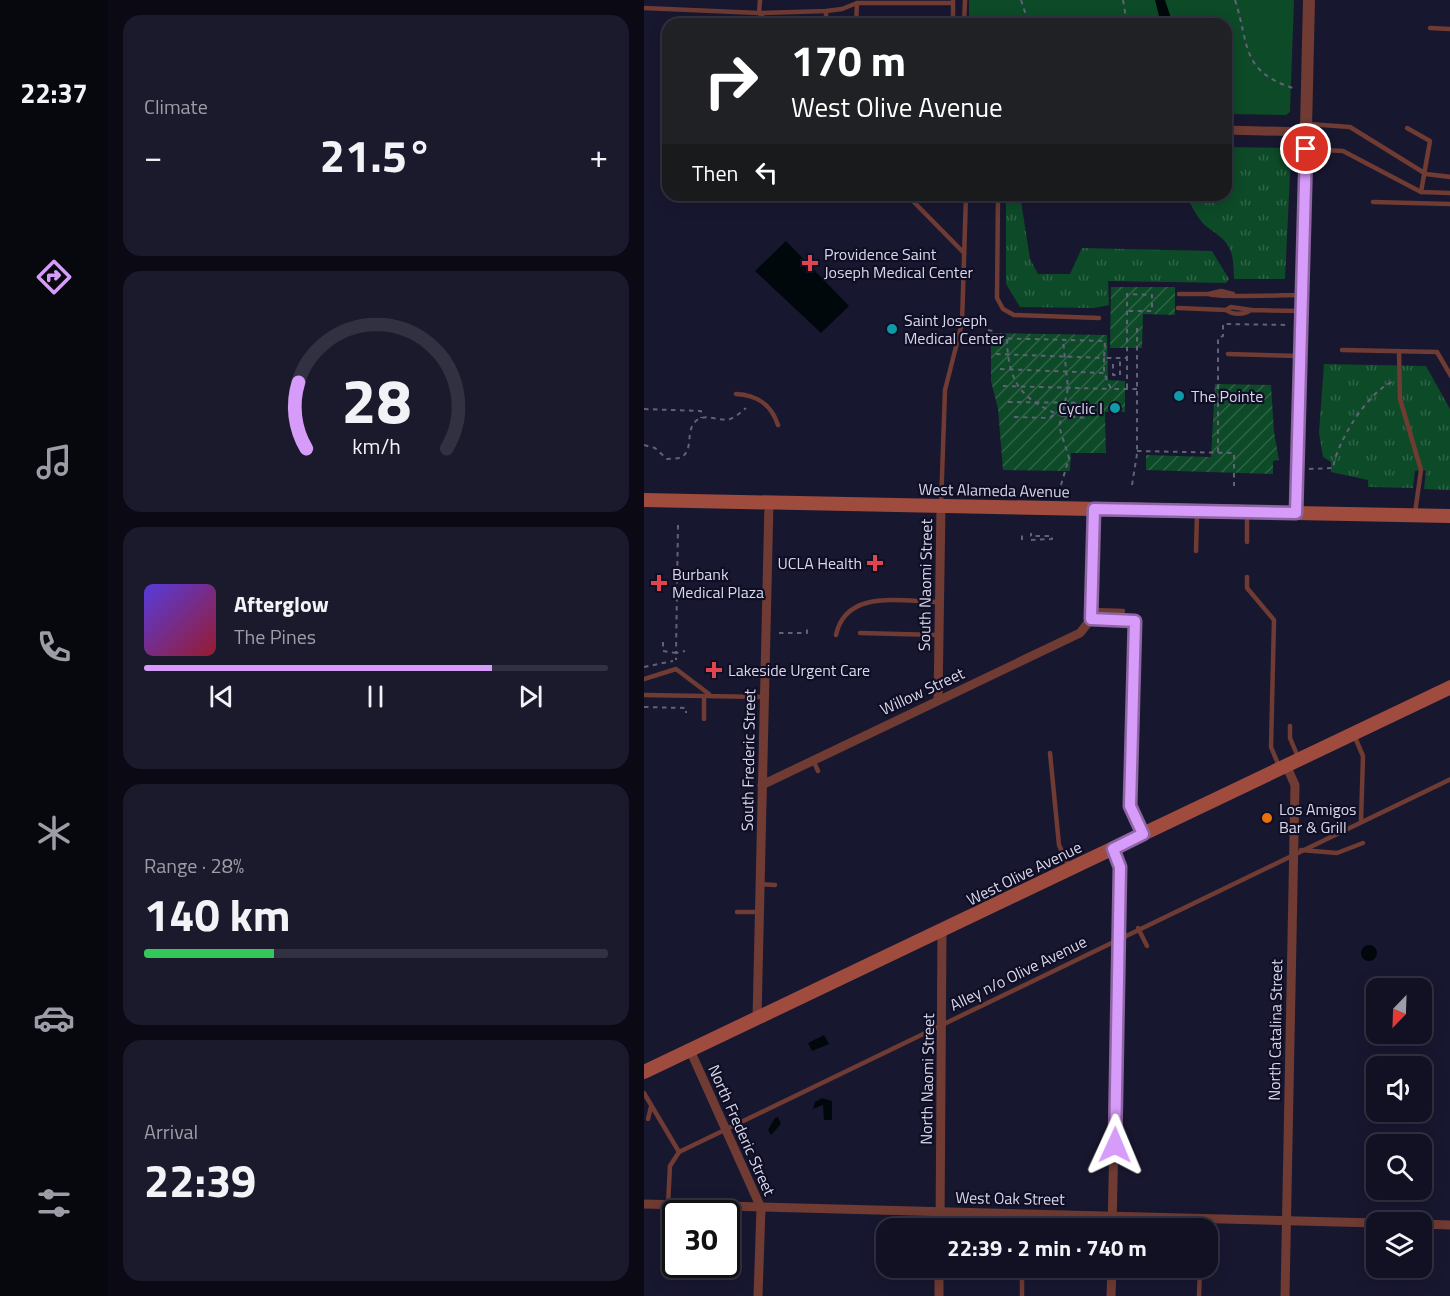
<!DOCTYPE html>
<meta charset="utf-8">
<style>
body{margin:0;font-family:"Titillium Web",sans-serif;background:#1b1a2c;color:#f1f3f6;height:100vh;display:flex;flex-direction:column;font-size:22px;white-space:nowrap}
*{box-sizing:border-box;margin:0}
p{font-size:20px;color:#9c9da6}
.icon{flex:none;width:33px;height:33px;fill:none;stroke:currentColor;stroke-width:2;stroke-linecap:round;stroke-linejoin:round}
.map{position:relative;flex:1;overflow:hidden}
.drawer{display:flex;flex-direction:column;gap:15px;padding:15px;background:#0a0914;width:536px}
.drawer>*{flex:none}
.guide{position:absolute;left:18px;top:18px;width:570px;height:183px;border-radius:18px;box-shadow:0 3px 15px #0003,0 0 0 2px #313141;background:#202124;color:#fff;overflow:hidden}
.needle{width:39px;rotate:203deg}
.buttons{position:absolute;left:722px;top:978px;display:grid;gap:12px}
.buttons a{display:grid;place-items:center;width:66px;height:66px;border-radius:12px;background:#121124;box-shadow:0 3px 15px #0003,0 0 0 2px #313141;font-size:30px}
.speed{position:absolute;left:18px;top:1200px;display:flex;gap:12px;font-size:30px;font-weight:700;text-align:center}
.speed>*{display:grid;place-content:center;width:78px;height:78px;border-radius:50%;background:#121124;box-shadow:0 3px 15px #0003,0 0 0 2px #313141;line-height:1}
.speed .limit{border:3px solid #111;border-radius:9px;background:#fff;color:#111}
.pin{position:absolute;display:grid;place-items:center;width:51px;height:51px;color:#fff;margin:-26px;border:3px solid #fff;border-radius:50%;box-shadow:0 2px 6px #0007}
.me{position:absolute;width:66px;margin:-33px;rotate:1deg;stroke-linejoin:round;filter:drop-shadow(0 0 4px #0008)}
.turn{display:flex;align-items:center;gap:21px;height:126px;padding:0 30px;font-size:27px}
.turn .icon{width:78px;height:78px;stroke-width:2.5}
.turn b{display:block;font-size:42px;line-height:51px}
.then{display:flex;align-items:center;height:57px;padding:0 30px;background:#0003;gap:12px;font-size:22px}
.big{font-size:45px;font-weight:700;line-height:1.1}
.drawer .card{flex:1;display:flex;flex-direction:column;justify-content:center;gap:9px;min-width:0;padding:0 21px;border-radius:18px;background:#1b1a2c}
.drawer .dial{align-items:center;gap:0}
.dial svg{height:156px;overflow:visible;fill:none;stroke:#313141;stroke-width:7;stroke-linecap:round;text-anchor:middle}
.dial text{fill:#f1f3f6;stroke:none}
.song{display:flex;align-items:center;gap:18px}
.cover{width:72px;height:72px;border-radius:9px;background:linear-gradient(135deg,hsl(250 70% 55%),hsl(350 70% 35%))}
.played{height:6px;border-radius:3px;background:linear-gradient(90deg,#d79bf9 75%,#313141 75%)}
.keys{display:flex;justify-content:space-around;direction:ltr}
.heat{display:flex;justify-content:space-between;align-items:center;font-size:33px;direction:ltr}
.charge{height:9px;border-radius:4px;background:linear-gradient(90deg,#34c759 28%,#313141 0)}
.trip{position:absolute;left:232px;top:1218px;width:342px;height:60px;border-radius:18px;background:#121124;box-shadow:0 3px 15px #0003,0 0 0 2px #313141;font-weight:700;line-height:60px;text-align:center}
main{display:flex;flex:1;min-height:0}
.menu{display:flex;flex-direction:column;width:108px;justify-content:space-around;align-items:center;background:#07070e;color:#9c9da6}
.menu .icon{width:42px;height:42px}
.menu .current{color:#d79bf9}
.menu b{font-size:27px;color:#f1f3f6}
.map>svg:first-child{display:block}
.grass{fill:url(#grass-tufts)}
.park{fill:#0d4a28}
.garden{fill:url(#garden-furrows)}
.water{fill:#00080b}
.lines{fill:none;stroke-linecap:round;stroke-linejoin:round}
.path{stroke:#616177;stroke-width:2;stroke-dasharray:4.5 4.5;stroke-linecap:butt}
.service{stroke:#6f3b33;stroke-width:4.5}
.minor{stroke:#6f3b33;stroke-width:9}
.tertiary{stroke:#6f3b33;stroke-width:12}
.secondary{stroke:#9f4c3f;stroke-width:14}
.route-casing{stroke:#8c65a2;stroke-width:15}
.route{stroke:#d79bf9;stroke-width:10}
.health-dot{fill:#e0444e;stroke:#100e25;stroke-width:2}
.culture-dot{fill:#0f9aa8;stroke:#100e25;stroke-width:2}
.food-dot{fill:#e8710a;stroke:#100e25;stroke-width:2}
.labels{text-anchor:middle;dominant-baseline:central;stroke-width:4.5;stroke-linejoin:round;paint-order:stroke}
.poi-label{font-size:16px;fill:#d8d8ea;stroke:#100e25;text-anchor:start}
.street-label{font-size:16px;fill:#d8d8ea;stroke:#100e25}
</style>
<main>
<nav class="menu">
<b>22:37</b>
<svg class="icon current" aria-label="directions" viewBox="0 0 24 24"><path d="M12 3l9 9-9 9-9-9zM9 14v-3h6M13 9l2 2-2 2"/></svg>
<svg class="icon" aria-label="music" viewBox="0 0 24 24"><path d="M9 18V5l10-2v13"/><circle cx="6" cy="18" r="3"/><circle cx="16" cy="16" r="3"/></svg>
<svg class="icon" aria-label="phone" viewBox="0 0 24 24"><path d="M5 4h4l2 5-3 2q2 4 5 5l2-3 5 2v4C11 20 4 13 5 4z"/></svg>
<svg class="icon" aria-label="climate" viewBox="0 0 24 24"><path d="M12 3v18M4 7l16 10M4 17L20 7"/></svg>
<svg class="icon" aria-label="car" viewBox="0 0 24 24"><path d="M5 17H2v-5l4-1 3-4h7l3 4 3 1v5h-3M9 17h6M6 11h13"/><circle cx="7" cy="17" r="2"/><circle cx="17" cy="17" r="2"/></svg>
<svg class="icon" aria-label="filters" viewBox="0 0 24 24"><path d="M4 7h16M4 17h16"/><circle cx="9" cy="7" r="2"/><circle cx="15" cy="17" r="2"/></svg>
</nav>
<section class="drawer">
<div class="card"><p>Climate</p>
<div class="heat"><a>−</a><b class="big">21.5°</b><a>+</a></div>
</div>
<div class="card dial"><svg viewBox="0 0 100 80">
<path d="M14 69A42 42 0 1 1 86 69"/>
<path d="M14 69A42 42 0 0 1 10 35" stroke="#d79bf9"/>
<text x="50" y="56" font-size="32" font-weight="700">28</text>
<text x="50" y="72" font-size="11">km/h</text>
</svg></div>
<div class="card">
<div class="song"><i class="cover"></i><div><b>Afterglow</b><p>The Pines</p></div></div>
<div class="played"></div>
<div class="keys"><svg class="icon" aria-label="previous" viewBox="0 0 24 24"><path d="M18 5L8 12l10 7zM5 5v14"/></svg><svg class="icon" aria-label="pause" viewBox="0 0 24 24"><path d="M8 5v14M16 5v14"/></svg><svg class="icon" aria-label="next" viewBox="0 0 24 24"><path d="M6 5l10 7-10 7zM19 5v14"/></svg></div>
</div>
<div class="card"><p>Range · 28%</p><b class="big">140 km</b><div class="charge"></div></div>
<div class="card"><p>Arrival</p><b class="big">22:39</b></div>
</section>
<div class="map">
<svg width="807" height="1296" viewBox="0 0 807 1296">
<defs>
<pattern id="grass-tufts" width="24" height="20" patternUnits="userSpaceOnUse" patternTransform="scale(1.5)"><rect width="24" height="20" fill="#0d4a28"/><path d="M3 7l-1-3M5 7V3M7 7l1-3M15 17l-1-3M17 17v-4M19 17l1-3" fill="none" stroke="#306347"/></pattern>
<pattern id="garden-furrows" width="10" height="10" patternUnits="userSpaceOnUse" patternTransform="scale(1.5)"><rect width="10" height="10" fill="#0d4a28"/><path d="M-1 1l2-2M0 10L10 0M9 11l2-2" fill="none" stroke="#306347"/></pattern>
</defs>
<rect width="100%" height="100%" fill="#181730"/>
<g class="grass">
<path d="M 582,147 L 640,148 L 647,154 L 641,279 L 590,279 C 589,249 588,244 563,227 C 554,220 547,204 541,195 L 582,195 Z"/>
<polygon points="362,195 376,195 386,259 394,274 426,274 438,248 568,251 585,279 582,283 464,281 465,305 450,308 376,307 362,284"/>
<polygon points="680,364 782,366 806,409 806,490 780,489 782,470 771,471 769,488 724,487 724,480 687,472 687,462 679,457 675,433"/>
</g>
<polygon class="park" points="325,0 650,0 646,112 642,115 582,114 582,24 325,24"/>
<g class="garden">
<polygon points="467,287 531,287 531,315 499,314 498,348 466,348"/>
<polygon points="347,333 463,335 464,380 481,381 481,412 461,412 462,453 427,453 426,471 359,470 354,409 347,381"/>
<polygon points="571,384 627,385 630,432 635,460 629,461 629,474 502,470 502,455 567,457"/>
</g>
<g class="water">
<polygon points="511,0 521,0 529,24 517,24"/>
<polygon points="142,241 205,306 177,333 111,271"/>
<circle cx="725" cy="953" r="8"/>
<polygon points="180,1035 185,1044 168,1051 164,1043"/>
<polygon points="178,1098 188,1101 188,1120 180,1120 179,1105 169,1109 171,1102"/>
<polygon points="134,1117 137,1124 127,1135 124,1130 131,1118"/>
</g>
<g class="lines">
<g class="path">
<polyline points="377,0 385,24"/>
<polyline points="479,0 483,24"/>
<path d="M 591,0 C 606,46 596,72 652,89"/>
<polyline points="344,330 349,331 349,338 461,341 460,358 483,358 483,294 508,295 508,311 483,311"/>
<path d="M 363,339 C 364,383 378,400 418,416 L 424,388 L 419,340"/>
<polyline points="352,354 460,358 460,373 467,389 493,389"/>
<polyline points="469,364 469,375 476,375 476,359"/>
<polyline points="356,369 460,373"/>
<polyline points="359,386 467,389"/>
<polyline points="483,388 483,358"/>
<polyline points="364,402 444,403"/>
<polyline points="0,409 57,411 57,418"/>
<polyline points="370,417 406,418 411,413"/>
<path d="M 0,445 L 11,448 L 23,459 L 37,458 C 51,448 40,431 53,420 C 63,413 75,422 86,419 C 92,417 97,412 102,408"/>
<polyline points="493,451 590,453 590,486"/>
<polyline points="574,452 574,338 579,336 579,324 645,325"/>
<path d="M 665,469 L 689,468 C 693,442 723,393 748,382"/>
<polyline points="417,485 425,458 415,426 418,416 445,418"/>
<polyline points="488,485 493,454 493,327"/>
<polyline points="34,525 32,653 41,651"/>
<polyline points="378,540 378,535"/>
<polyline points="387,540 408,539 408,536 387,536 387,533"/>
<polyline points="135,633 163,633 163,626"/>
<polyline points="19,642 19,651 32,653 32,660"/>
<polyline points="0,667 29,661"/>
<polyline points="0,707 42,708 42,713"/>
</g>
<g class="service">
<polyline points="116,0 115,13 125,24"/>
<polyline points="0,8 115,13 182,11 198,9 213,3 309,3"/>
<polyline points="182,24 182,11"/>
<polyline points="212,24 213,3"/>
<polyline points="309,24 309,0"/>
<polyline points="320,24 321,0"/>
<polyline points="786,28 807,29"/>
<polyline points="664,124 706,127 782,174 807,177"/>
<polyline points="763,128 786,141 777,192"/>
<polyline points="662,149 699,151 777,192 807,193"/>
<polyline points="263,195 320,253"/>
<polyline points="354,195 353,298 359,309 370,315 455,318"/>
<polyline points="729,202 807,204"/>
<polyline points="535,294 565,294"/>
<path d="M 589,294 L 577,291 L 565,294 C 572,298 642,295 658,295"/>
<polyline points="534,308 582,310"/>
<path d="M 607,310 C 600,315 589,315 582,310 L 587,307 L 607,310 L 657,311"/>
<polyline points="698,350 793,352 807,376"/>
<polyline points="755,351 756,399 777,470 771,513"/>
<polyline points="584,354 656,356"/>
<path d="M 92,394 C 113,395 127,404 134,425"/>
<polyline points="297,505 301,390 318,323 322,195"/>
<polyline points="603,542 603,514"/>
<polyline points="552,551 553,514"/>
<polyline points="603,577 603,588 630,620 627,747 635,766"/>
<polyline points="449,610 479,611"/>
<polyline points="447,619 491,621 486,806 498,832"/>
<polyline points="216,633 294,635"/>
<path d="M 192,635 C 202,588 259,602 295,602"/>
<polyline points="0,679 32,669 65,694"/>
<polyline points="0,695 120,697"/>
<polyline points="60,719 60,696"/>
<polyline points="646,726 646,738 654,757"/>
<polyline points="710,735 719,756 717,821"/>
<polyline points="406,753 415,845 425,867"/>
<polyline points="169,760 174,771"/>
<polyline points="657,850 693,853 719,843"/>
<polyline points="116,884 131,885"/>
<polyline points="93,912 115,912"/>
<polyline points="494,928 503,946"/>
<polyline points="0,1093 35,1152"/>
<polyline points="4,1119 7,1107"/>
<polyline points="24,1205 26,1166 35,1152 807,779"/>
<polyline points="379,1228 379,1213"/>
<polyline points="557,1228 557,1218"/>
<polyline points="378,1296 378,1268"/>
<polyline points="555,1296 556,1268"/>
</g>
<g class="minor">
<polyline points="582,130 662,132"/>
<polyline points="294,700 297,506"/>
<polyline points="118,785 436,633 447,619 449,610 450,509"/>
<polyline points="113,1018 125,502"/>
<polyline points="46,1050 117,1208 114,1296"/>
<polyline points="0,1204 732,1223"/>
<polyline points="777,1224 807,1225"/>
<polyline points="296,1228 298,930"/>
<polyline points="468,1228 476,867 469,848"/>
<polyline points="295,1296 295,1268"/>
<polyline points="467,1296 468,1268"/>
<polyline points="641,1296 651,785 642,765"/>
</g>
<polyline class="tertiary" points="653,513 665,0"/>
<g class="secondary">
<polyline points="0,500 807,516"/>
<polyline points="0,1072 807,687"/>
</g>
</g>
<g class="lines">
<defs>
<polyline id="route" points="471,1145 476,867 469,849 499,834 486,806 491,621 447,619 450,509 652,513 662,149"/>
</defs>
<use href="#route" class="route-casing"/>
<use href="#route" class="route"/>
</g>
<g class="health-dot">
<path d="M163 254h6v6h6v6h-6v6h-6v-6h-6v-6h6z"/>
<path d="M228 554h6v6h6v6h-6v6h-6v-6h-6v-6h6z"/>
<path d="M12 574h6v6h6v6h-6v6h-6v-6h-6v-6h6z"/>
<path d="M67 661h6v6h6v6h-6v6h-6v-6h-6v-6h6z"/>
</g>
<g class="culture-dot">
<circle cx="248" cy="329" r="6"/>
<circle cx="535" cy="396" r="6"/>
<circle cx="471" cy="408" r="6"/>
</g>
<circle class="food-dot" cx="623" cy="818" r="6"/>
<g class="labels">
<g class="poi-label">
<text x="180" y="254">Providence Saint<tspan x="180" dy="18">Joseph Medical Center</tspan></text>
<text x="260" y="320">Saint Joseph<tspan x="260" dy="18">Medical Center</tspan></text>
<text x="547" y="396">The Pointe</text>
<text x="459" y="408" text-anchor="end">Cyclic I</text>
<text x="218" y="563" text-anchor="end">UCLA Health</text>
<text x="28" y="574">Burbank<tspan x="28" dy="18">Medical Plaza</tspan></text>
<text x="84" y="670">Lakeside Urgent Care</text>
<text x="635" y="809">Los Amigos<tspan x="635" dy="18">Bar &amp; Grill</tspan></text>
</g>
<g class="street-label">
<text transform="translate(350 490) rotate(1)">West Alameda Avenue</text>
<text transform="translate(281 585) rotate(-89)">South Naomi Street</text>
<text transform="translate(278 691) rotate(-25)">Willow Street</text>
<text transform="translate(104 760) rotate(-89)">South Frederic Street</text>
<text transform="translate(380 873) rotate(-26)">West Olive Avenue</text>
<text transform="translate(374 973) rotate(-26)">Alley n/o Olive Avenue</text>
<text transform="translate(631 1030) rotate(-89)">North Catalina Street</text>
<text transform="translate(283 1079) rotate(-89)">North Naomi Street</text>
<text transform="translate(98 1130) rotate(66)">North Frederic Street</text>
<text transform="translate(366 1198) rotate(1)">West Oak Street</text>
</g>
</g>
</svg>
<div class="buttons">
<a><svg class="needle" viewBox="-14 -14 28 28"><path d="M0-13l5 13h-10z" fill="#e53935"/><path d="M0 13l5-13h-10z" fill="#9c9da6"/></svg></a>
<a><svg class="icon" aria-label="sound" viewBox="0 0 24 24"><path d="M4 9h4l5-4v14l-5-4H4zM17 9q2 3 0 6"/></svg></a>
<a><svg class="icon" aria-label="search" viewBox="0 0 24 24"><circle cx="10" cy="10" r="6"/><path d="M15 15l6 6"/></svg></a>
<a><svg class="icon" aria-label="layers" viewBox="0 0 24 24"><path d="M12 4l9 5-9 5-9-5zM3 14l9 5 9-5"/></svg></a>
</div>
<div class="speed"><div class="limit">30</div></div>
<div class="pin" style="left:662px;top:149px;background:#d93025"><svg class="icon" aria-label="arrive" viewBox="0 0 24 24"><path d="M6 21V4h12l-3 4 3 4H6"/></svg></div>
<svg class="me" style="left:471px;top:1145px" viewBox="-20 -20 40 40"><path d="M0-17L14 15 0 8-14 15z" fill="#d79bf9" stroke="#fff" stroke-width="4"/></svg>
<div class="trip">22:39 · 2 min · 740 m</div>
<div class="guide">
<div class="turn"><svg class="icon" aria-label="right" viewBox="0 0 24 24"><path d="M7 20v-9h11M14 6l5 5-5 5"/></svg><div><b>170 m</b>West Olive Avenue</div></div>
<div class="then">Then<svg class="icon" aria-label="left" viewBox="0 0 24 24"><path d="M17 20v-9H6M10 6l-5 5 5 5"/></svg></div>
</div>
</div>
</main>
